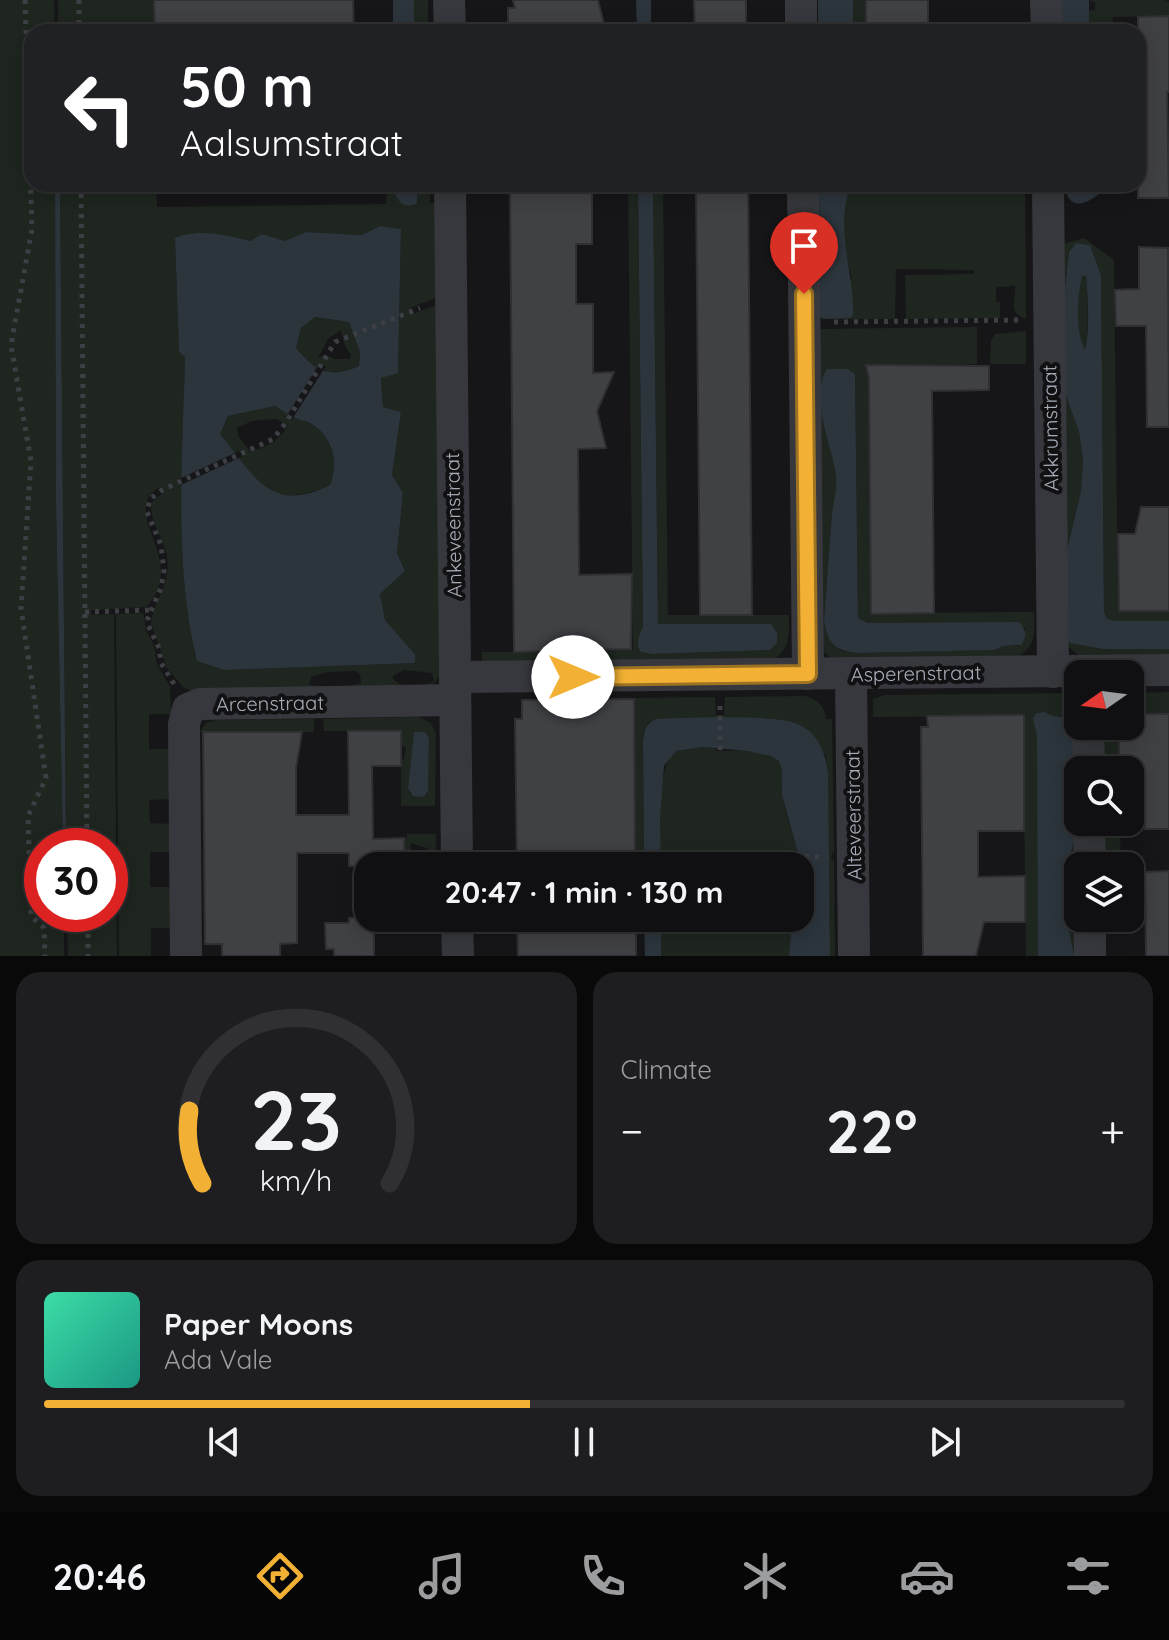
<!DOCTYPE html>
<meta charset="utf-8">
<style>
body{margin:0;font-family:Quicksand,sans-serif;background:#1e1e20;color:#f1f3f6;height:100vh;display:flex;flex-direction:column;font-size:30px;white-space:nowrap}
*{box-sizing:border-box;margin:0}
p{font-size:26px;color:#9c9d9f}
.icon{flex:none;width:44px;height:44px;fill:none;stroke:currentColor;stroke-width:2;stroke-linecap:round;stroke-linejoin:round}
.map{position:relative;height:956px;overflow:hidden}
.sheet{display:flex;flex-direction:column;gap:16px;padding:16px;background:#09090a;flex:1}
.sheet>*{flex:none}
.top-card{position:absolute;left:24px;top:24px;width:1122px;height:168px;border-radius:24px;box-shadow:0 4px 20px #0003,0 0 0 2px #303032;background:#202124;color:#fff;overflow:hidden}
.needle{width:52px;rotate:256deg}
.fabs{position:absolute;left:1064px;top:660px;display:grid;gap:16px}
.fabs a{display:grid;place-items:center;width:80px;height:80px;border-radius:16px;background:#101012;box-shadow:0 4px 20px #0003,0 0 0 2px #303032;font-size:40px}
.speed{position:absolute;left:24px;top:828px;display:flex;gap:16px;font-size:40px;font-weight:700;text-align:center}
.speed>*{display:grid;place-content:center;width:104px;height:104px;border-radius:50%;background:#101012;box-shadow:0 4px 20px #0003,0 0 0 2px #303032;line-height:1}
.speed .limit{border:12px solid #d22;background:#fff;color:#111}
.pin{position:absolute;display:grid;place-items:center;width:68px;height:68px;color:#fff;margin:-82px -34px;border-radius:50% 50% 50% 0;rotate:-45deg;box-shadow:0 0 8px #0007}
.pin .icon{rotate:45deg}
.me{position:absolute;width:88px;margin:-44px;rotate:90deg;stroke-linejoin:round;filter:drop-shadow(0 0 6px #0008)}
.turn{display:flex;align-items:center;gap:28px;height:168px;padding:0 24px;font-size:36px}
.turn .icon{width:104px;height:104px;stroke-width:2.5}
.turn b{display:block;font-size:56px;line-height:68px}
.big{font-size:60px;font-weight:800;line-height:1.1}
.sheet .tile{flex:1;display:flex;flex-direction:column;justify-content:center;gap:12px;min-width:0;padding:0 28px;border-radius:24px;background:#1e1e20}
.sheet .dial{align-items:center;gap:0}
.dial svg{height:208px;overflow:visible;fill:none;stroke:#303032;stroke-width:7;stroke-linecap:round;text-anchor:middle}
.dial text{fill:#f1f3f6;stroke:none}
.song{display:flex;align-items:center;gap:24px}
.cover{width:96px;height:96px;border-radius:12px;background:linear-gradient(135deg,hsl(160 70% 55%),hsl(170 70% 35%))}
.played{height:8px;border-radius:4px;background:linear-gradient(90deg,#f2b134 45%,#303032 45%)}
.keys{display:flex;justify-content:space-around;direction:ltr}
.heat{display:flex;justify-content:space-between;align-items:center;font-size:44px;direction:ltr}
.sheet .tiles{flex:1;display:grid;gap:16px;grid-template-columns:1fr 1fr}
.tile:last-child{grid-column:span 2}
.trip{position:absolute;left:354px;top:852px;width:460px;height:80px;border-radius:24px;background:#101012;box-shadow:0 4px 20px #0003,0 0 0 2px #303032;font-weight:800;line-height:80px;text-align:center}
.dock{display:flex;height:128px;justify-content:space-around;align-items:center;background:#060607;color:#9c9d9f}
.dock .icon{width:56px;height:56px}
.dock .on{color:#f2b134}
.dock b{font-size:36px;color:#f1f3f6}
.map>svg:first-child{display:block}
.green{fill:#1e261f;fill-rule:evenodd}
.water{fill:#2c353c;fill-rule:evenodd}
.pier{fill:#161618}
.building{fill:#404145;stroke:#303034;stroke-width:2}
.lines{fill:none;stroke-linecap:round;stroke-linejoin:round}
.path{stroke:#3d3f44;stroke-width:5;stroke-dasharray:4 6;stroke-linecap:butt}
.minor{stroke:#37383d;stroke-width:32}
.route-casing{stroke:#9d7322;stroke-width:20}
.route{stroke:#f2b134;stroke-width:14}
.labels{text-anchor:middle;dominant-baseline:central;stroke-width:8;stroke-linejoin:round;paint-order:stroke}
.street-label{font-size:20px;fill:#a8adb8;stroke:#111113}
</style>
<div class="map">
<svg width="1169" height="956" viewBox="0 0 1169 956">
<rect width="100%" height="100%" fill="#161618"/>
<g class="green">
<polygon points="0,0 54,0 55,32 32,32 32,184 55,184 56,505 63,846 42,846 42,914 64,914 64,956 0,956"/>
<polygon points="58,0 154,0 155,32 58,32"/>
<rect x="414" y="0" width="14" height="32"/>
<rect x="853" y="0" width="13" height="32"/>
<polygon points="1089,0 1165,0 1169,2 1169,16 1113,17 1112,32 1089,32 1087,11 1095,10 1095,2"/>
<path d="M 60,184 L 156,184 L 157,207 L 386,204 L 387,184 L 393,184 C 394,197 402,212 417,202 L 418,184 L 430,184 L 430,203 L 438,203 L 438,297 L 410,308 L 413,314 L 439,304 L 443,663 C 441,679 432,688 416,690 L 194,692 L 183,687 L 167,668 L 151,623 C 154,598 171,587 167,556 C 164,538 148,520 152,502 L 163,493 L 160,487 C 116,513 191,560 146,607 L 91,610 L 92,615 L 114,614 L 117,956 L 68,956 L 67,914 L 110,914 L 110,846 L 66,846 ZM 380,226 L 401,229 L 398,372 L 381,377 L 383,407 L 401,412 L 392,475 L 403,493 L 397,553 L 405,571 L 380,594 L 385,620 L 415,654 L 415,663 L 224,670 L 197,661 C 173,568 184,453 185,357 L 179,352 L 175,238 C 196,228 228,236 250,241 L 262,234 L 285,241 L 306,232 L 362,235 ZM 403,670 L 432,673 L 434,681 C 420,689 403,691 392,677 ZM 356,671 L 360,674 L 361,683 L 342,688 L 309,685 L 311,677 L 328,672 Z"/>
<path d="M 628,184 L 638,184 L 643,627 L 638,642 L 641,652 L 652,654 L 770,650 L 777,643 L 770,624 L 658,625 L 653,184 L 663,184 L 668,615 L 789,615 C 789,634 791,650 771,661 L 482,661 L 482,652 L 633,650 Z"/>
<path d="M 812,184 L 819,184 L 820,315 L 852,278 C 842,246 840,215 851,184 L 1025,184 L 1026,319 C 1007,313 1016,300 1015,286 L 996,287 L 996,302 L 1000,302 L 1000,318 L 906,319 L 905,275 L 974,274 L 974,270 L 896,269 L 895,319 L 813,319 Z"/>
<polygon points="1084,238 1114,260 1118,611 1169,611 1169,621 1114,621 1108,618 1104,612 1101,275 1090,245 1076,243 1069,252 1065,287 1065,393 1079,432 1083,461 1081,491 1066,554 1067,639 1070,643 1102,649 1169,649 1169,657 1081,657 1065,644 1059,245"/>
<path d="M 1082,276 L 1086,276 C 1088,301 1089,325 1085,350 C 1074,333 1077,297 1082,276 Z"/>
<path d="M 315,317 L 349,322 L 360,352 L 359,366 C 330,378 316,371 296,348 L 301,328 ZM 341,330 L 345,346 L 351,355 L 350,359 L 335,359 L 325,355 L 318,358 L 328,339 Z"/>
<path d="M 977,327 L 977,364 L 866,366 L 869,367 L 872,612 L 869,613 L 1034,612 C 1035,632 1036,649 1015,658 L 831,658 L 822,650 L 814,329 ZM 848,369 L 855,374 L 858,618 L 868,623 L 1025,628 L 1025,639 L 1018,646 L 1003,646 L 995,650 L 858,653 L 841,651 L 828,634 L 824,620 L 832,512 L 836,497 L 836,469 L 823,424 Z"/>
<polygon points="1026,331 1026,364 990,364 991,341 995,334"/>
<path d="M 275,406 C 283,411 290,416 298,419 C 302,421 307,421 310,423 C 333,436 339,462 330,485 C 314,493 287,500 269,491 C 257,486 230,446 220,434 L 228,416 ZM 276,419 L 288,425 C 280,441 267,446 251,452 L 238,436 L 237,428 L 252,421 Z"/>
<polygon points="141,613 144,615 146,631 154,645 157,664 170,687 171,714 149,714 149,749 172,749 172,799 149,800 150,823 172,824 173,852 150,852 150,887 173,887 173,928 151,928 151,956 119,956 116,614"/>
<polygon points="1169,692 1169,714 1130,714 1130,693"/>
<polygon points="1078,693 1078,918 1080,956 1026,956 1023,716 873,717 873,699 885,695"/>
<path d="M 805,696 C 817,699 825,706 826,719 L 832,719 L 834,852 L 832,852 L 831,860 L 834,861 L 835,956 L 830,956 L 826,756 L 802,726 L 794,722 L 725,719 L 650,721 L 644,731 L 643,742 L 644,866 L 635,866 L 633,698 L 715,697 L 716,715 L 724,715 L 725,697 Z"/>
<path d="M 419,717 L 431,723 L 436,734 L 435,806 L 401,806 L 401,760 L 404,759 L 406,747 L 401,746 L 401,731 L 324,731 L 323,719 ZM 416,732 L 425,732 L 429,738 L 427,795 L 410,794 L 408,789 Z"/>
<polygon points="314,719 314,732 200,732 206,723 216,720"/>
<rect x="1096" y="726" width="23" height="44"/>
<path d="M 704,747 L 716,748 L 716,751 C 729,751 774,748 781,764 C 785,772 781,782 782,790 C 784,810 792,832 798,852 L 796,852 L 798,866 L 661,866 C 661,839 654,768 676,751 Z"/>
<polygon points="1120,829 1121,866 1097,866 1103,831"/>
<polygon points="407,834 436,834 436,866 429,866 428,849 411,843 411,866 405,866 407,855 402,854 402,838 407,838"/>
<polygon points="661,918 792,918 789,956 661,956"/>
</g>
<g class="water">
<rect x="393" y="0" width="21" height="32"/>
<polygon points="636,0 651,0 651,32 637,32"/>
<rect x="818" y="0" width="35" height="32"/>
<rect x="1062" y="0" width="27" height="32"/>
<polygon points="55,184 60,184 66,846 63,846 56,505"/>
<path d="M 393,184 L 418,184 L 417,203 C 402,212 394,197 393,184 Z"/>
<path d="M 638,184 L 653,184 L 658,624 L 771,624 L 777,633 L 777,643 L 770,650 L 652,654 L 641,652 C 635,644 639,635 643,627 Z"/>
<path d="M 819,184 L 851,184 C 834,232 854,267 853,315 L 850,318 L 824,319 L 820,316 Z"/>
<path d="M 1064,184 L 1100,184 L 1099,194 C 1082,207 1068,209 1064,184 Z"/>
<path d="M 380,226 L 401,229 L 398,373 L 381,378 L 383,407 L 401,412 L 392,475 L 403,493 L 397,553 L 405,571 L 380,594 L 385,620 L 415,654 L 415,663 L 224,670 L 197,661 C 173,566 183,454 185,357 L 179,352 L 175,238 C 196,228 228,235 250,241 L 262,234 L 285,241 L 306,232 L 362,235 ZM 315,317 L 349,322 L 360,352 L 359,366 C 329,379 316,371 296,348 L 301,328 ZM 275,406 C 283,411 290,416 298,419 C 301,421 307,421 310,423 C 333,436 339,462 330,485 C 270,515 254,475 220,434 L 228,416 Z"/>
<path d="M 1076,243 L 1090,245 L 1101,275 L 1104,612 L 1107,618 L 1114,621 L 1169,621 L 1169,649 L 1102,649 L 1070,643 L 1067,639 L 1066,554 L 1081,491 L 1083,461 L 1079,432 L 1065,393 L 1065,287 L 1069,252 ZM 1082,276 L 1086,276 C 1088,301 1090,327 1085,350 C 1075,330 1077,299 1082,276 Z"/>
<path d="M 827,369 L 848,369 L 855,374 L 858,618 L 868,623 L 1019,622 C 1026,629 1028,637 1021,645 L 1003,646 L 995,650 L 858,653 C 835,651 828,644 824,620 L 832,512 C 835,498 838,482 835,468 C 829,441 810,395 827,369 Z"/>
<polygon points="1045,712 1052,716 1067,718 1074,726 1074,840 1063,885 1063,899 1074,956 1038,956 1037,736 1033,718 1037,713"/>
<path d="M 656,719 C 683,718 777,714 798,724 C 818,733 826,753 828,774 L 830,956 L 789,956 L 792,918 L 800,918 L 800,866 L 798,866 L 799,857 L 782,795 L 782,770 L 779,761 L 771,756 L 747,751 L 704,747 L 676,751 L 664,766 L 660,818 L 661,866 L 644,866 L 643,742 C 644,732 645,723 656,719 Z"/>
<polygon points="414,732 425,732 429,738 428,791 424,797 413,796 408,789"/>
<polygon points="644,918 661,918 661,956 645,956"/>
</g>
<g class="pier">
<polygon points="319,364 326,366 291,421 286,417"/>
<polygon points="239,451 243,456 179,486 179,479"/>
</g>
<g class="building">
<polygon points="154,0 353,0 354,32 155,32"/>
<polygon points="513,0 598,0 606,32 508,32 508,8 515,8"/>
<polygon points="694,0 746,0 746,32 695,32"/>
<rect x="866" y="0" width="62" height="32"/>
<polygon points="1169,16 1169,92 1167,92 1169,198 1138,198 1138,17"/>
<polygon points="510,184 592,184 592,244 576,244 576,304 593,304 593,373 614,372 597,411 606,448 578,449 579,575 632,574 631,649 514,652"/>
<polygon points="696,184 748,184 752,615 700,615"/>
<polygon points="1139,247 1168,248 1169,427 1147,427 1146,326 1116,326 1115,290 1139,289"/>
<polygon points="866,365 989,366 989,390 932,391 934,613 871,614 869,378"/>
<polygon points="1141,507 1169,507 1169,611 1119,611 1118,534 1135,534"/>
<polygon points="634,699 635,866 517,866 515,719 522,719 522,700"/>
<polygon points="1130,714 1169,714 1169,829 1145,829 1144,770 1119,770 1119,726 1130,726"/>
<polygon points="1024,715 1024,831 978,831 978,877 1025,876 1025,922 984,922 976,956 923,956 921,727 928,727 927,716"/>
<polygon points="348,731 401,731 401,766 372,766 373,839 404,838 405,866 349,866 349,853 297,853 297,943 280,944 280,956 222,956 222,944 205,944 203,732 302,732 296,768 296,815 349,815"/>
<polygon points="1169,871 1169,956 1146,956 1145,872"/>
<polygon points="349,918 374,918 374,956 334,956 334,949 326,949 325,923 349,923"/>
<polygon points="517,918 555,918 555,929 603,929 603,918 636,918 636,956 518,956"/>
</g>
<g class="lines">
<g class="path">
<polyline points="25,0 32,229 11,345 31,461 21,608 46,778 28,816 31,916 44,928 45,956"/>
<polyline points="79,0 79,32"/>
<polyline points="81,184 87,846"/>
<polyline points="834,322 1020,320"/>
<polyline points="85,612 151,610"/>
<polyline points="174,684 161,663 159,648 148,625 148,618 161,588 164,571 161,545 147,512 150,499 162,490 273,439 285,424 335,342 420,308"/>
<polyline points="720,706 720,753"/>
<polyline points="795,856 822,857"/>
<polyline points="88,914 88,956"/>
</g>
<g class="minor">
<polyline points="449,0 450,32"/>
<polyline points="801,0 801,32"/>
<polyline points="1046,0 1047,32"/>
<polyline points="450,184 457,866"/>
<polyline points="803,184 808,674"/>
<polyline points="1048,184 1053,672"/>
<polyline points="851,674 854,956"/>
<polyline points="455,677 1169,670"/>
<polyline points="1088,726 1089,770"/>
<polyline points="1089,822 1090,866"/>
<polyline points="457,918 458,956"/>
<polyline points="1090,918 1090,956"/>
<polyline points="186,956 184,724 188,709 200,704 455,700"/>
</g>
</g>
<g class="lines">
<defs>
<polyline id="route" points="573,677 808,674 804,294"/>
</defs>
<use href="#route" class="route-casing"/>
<use href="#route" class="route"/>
</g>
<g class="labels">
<g class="street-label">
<text transform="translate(1050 428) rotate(-91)">Akkrumstraat</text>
<text transform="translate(453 525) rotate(-91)">Ankeveenstraat</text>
<text transform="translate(916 673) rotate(-1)">Asperenstraat</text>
<text transform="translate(270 703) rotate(-1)">Arcenstraat</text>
<text transform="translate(853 815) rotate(-91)">Alteveerstraat</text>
</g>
</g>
</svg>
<div class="fabs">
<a><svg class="needle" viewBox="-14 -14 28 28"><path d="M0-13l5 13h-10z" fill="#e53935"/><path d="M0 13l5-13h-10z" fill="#9c9d9f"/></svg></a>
<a><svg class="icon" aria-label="search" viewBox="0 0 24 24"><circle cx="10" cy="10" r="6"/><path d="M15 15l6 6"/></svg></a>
<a><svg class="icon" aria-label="layers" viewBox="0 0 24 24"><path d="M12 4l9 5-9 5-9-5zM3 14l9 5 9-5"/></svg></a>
</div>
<div class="speed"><div class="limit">30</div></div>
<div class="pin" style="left:804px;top:294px;background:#d93025"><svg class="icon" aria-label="arrive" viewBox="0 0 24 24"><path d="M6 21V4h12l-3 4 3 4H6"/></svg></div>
<svg class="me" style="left:573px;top:677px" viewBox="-20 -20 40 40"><circle r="19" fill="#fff"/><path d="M0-13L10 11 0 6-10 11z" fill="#f2b134"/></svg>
<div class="trip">20:47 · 1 min · 130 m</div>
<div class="top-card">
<div class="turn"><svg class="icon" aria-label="left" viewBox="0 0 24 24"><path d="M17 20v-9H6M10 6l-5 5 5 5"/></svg><div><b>50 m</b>Aalsumstraat</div></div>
</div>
</div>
<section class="sheet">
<div class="tiles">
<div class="tile dial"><svg viewBox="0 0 100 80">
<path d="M14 69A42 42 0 1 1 86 69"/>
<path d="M14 69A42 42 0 0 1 9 41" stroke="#f2b134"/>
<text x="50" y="56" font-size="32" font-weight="700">23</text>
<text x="50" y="72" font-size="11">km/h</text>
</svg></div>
<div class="tile"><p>Climate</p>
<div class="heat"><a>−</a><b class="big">22°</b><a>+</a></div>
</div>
<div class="tile">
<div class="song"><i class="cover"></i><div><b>Paper Moons</b><p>Ada Vale</p></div></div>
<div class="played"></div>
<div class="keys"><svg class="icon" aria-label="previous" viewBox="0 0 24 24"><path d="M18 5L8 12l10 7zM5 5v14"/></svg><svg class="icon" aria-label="pause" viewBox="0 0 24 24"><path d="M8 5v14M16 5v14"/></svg><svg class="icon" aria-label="next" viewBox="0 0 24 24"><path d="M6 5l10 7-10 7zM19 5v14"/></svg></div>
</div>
</div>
</section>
<nav class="dock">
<b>20:46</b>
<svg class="icon on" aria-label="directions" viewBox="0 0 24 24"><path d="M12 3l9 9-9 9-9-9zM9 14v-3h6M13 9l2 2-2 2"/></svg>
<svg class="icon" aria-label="music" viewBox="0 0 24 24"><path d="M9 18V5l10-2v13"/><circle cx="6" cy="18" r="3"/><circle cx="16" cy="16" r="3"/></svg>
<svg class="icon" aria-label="phone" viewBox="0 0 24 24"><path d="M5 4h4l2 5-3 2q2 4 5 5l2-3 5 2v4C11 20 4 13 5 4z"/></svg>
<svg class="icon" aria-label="climate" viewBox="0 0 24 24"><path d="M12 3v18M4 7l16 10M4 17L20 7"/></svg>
<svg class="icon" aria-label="car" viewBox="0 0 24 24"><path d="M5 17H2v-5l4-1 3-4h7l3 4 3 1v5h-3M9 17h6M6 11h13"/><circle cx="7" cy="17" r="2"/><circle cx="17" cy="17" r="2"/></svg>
<svg class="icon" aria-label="filters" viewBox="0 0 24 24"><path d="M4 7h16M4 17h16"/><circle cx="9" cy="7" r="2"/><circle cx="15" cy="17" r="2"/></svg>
</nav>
